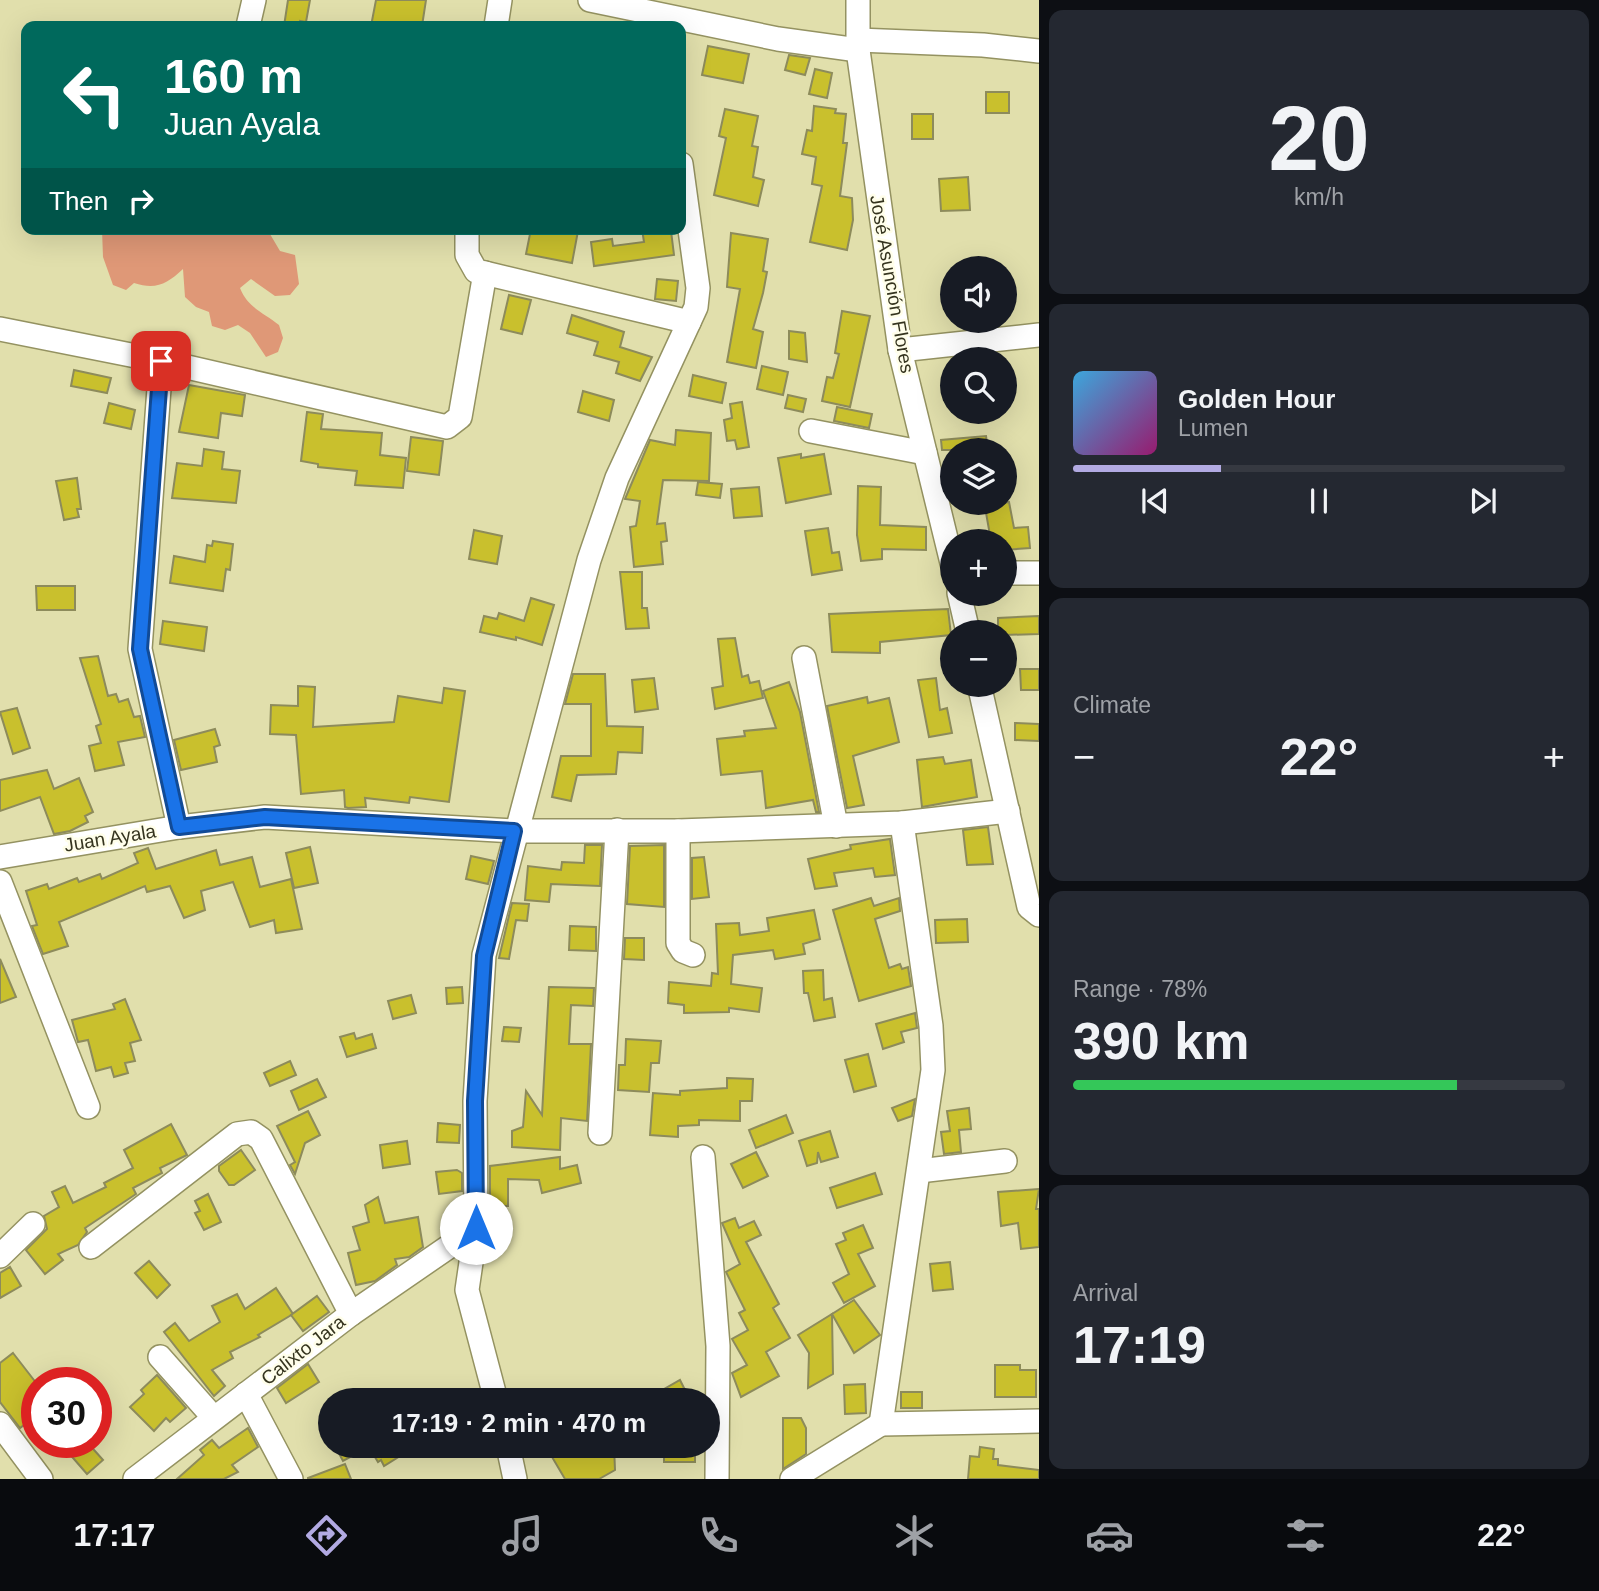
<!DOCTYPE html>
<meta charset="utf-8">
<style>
body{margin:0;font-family:Arial,sans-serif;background:#242831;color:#f1f3f6;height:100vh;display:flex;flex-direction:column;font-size:26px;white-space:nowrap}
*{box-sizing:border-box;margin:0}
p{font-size:23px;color:#9ea1a6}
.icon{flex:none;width:38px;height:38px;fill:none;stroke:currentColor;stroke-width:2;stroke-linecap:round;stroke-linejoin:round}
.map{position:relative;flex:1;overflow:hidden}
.side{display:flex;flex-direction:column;gap:10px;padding:10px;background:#0d0f14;width:560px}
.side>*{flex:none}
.hud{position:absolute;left:21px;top:21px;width:665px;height:214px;border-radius:14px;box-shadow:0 7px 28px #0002;background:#00695c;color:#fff;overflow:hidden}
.tools{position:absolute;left:940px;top:256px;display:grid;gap:14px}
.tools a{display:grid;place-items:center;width:77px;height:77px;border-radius:50%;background:#171b24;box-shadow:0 7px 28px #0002;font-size:35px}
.speed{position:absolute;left:21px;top:1367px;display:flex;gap:14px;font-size:35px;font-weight:700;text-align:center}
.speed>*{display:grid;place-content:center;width:91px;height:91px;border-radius:50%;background:#171b24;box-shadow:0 7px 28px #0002;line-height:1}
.speed .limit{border:10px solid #d22;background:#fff;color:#111}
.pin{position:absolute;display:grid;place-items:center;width:60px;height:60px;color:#fff;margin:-30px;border-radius:14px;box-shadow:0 4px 10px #0006}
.me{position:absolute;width:77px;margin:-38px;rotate:0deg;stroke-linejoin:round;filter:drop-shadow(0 0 5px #0008)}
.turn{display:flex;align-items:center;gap:24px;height:147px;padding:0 28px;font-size:32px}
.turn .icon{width:91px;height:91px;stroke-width:2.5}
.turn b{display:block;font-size:49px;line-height:60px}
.then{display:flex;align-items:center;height:66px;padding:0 28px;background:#0003;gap:14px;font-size:26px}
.big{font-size:52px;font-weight:600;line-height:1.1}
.side .tile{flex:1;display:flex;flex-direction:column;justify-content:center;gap:10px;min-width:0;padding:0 24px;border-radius:14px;background:#242831}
.side .dial{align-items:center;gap:0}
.dial b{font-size:91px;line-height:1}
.song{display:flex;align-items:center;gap:21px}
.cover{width:84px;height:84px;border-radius:10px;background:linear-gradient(135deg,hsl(200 70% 55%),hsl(320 70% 35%))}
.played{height:7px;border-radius:4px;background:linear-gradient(90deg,#b2aae2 30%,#363941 30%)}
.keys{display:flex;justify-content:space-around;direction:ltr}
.heat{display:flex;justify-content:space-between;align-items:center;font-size:38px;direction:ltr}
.charge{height:10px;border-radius:5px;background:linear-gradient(90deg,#34c759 78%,#363941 0)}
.trip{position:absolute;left:318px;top:1388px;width:402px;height:70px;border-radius:35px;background:#171b24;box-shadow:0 7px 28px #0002;font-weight:600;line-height:70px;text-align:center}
.tab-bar{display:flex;height:112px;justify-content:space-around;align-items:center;background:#090b0e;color:#9ea1a6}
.tab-bar .icon{width:49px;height:49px}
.tab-bar .selected{color:#b2aae2}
.tab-bar b{font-size:32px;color:#f1f3f6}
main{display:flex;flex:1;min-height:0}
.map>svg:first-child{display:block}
.green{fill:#df9877}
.building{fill:#c9c02d;stroke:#8d8b5b;stroke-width:2}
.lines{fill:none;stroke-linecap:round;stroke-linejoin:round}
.minor-casing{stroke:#949261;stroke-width:26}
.minor{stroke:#fff;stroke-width:23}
.route-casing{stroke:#114b97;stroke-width:18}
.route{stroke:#1a73e8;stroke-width:12}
.labels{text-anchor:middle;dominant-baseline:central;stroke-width:5;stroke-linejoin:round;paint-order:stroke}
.street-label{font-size:19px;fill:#35341f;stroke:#fffeea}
</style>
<main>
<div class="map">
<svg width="1039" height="1479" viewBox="0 0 1039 1479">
<rect width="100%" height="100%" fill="#e1dfac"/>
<path class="green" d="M 102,229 L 267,229 L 280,251 L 295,255 L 299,284 L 290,295 L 275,296 L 251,279 L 240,288 C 248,308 263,312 279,325 L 283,338 L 278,352 L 266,357 L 250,333 L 238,325 L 225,330 L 212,326 L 209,312 L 196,307 L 185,297 L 183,269 C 167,284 156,290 134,283 L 126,290 L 113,285 L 103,257 Z"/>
<g class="building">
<polygon points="288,0 310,0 306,22 300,21 299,26 284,26"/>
<polygon points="376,0 426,0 422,26 371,26"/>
<polygon points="708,46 749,54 743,83 702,75"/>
<polygon points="789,55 810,58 805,75 785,70"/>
<polygon points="815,69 832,73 827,98 809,94"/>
<rect x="986" y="92" width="23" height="21"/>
<polygon points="814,106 836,109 835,113 846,114 843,143 847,143 840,196 852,198 853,220 847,250 810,242 822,186 812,184 816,157 802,154 807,130 812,131"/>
<polygon points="725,109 758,116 752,146 758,147 753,177 764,180 758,206 714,195 726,138 719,136"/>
<rect x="912" y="114" width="21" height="25"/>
<polygon points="968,177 970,210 941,211 939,179"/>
<polygon points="531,229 578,231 572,263 526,254"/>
<polygon points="642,229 671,231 674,255 594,266 591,242 612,239 613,246 644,242"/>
<polygon points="731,233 768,239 763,271 767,272 763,293 753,329 763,332 756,368 727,362 740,289 727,287"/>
<polygon points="657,279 678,281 676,301 655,299"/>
<polygon points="509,295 531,300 522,334 501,329"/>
<polygon points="842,311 870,316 850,407 822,401 827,377 833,378 839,354 835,353"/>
<polygon points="572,315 624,332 620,347 652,357 640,381 616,373 619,362 594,355 598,342 567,333"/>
<polygon points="789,331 805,333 807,362 789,359"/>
<polygon points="762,366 788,372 783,395 757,389"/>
<polygon points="74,370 111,378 107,393 71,386"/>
<polygon points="693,375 726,383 722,403 689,396"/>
<polygon points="189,385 245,395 242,416 221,413 218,438 179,432"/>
<polygon points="583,391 614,400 609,421 578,412"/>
<polygon points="788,395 806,399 803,412 785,408"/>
<polygon points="742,402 749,447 737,449 735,440 727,441 724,420 732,418 730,404"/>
<polygon points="109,403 135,410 131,429 104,423"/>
<polygon points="837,407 872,414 869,428 834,421"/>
<polygon points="307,412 323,414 321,429 382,433 380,455 406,458 403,488 355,485 357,471 318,467 318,464 301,461"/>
<polygon points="676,430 711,433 709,481 663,480 657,524 665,523 667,541 661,542 663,564 634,567 630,527 636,526 640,501 625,499 650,440 675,445"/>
<polygon points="986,436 988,450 942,450 941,440"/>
<polygon points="411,437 443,441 439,475 407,471"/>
<polygon points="204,449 224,452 222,469 240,471 236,503 172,498 177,463 202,466"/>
<polygon points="801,454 801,458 824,454 831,494 786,503 778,458"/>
<polygon points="77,478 81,509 77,509 79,517 64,520 56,481"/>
<polygon points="698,482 722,484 720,498 696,495"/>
<polygon points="858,486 881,487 880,525 926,527 926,550 882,549 882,559 861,561 857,535"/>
<polygon points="759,487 762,516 734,518 731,489"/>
<polygon points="1009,502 1014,528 1028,527 1030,548 1004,550 1004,541 991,541 985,507"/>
<polygon points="828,528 832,553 839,552 842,570 812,575 805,531"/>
<polygon points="474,530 502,536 497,564 469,559"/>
<polygon points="213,541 233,544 230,570 226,569 223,591 170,583 174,556 205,562 207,545 212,546"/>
<polygon points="620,572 642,572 642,608 647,608 649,628 626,629"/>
<polygon points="36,586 75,586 75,610 37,610"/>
<polygon points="531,598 554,605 542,645 516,637 516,640 480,632 484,616 497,619 499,613 524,621"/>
<polygon points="948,609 951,635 880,642 880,653 832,652 829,614"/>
<polygon points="1039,616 1039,634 1004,635 1004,632 998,632 998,618"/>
<polygon points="163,621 207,627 204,651 160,644"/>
<polygon points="735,638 742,677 748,675 750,683 759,681 763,698 715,709 712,688 723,686 718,639"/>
<polygon points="98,656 108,696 116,694 119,702 128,699 134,717 140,716 145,737 118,742 124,765 95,771 89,746 101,743 96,726 101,724 80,658"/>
<polygon points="1020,669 1039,669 1039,690 1021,690"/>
<polygon points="573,674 605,674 607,726 643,727 642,753 618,752 616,774 577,775 571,801 552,797 561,756 591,756 591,704 565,704"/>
<polygon points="654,678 658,709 635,712 632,680"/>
<polygon points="936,678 940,710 947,708 952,733 929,737 918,680"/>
<polygon points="789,682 800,712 819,812 816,812 813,800 766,808 762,771 721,775 717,739 745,736 744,731 776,728 763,691"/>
<polygon points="298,686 315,687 313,727 394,722 398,696 442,703 444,688 465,691 449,802 410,797 409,803 365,798 366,807 348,808 345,807 344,790 301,794 296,735 270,734 271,705 298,706"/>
<polygon points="867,697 868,703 889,698 899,742 853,756 864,805 847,808 827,706"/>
<polygon points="17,708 30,748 13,754 0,712"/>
<polygon points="1015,723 1039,724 1039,741 1015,740"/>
<polygon points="215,729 220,745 214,747 217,762 181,770 174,740"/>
<polygon points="943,757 945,764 971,760 977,797 922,807 917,760"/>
<polygon points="47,770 54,789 79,778 93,812 85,816 88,822 70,831 54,834 40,797 0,811 0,780"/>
<polygon points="988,827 993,864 967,865 963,830"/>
<polygon points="890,839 895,875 875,877 873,868 834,873 837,886 815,889 808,859 851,849 850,845"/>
<polygon points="585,845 602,845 600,886 551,884 549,902 525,900 528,866 561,870 562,862 584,863"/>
<polygon points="664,845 664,907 627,904 630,846"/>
<polygon points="310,847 318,883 294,888 286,853"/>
<polygon points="148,848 156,869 216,850 220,865 252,857 260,887 291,879 302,929 276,933 274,920 250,927 233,882 201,891 205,910 184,918 170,886 147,892 145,886 59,922 68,946 43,954 32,926 37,925 26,891 47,884 49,889 77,878 79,882 100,874 102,879 138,863 134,853"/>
<polygon points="471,856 494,861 488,884 466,879"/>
<polygon points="704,857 709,897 692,899 692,858"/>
<polygon points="871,898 874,906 899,898 900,911 875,919 889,968 900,964 902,969 908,967 911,986 859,1001 833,910"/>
<polygon points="512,903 529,904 527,921 516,920 509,959 499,958"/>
<polygon points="814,910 820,939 803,944 805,954 775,959 773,950 733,955 731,984 762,988 759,1012 729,1008 729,1012 684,1013 684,1005 668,1003 669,982 711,986 712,973 718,974 716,924 739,923 740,935 769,931 767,918"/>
<polygon points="967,919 968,942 936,943 935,920"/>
<polygon points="570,926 596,927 596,951 569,950"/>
<polygon points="625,938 644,938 644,960 624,959"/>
<polygon points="0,959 16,997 0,1003"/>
<polygon points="823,970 824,1000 832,998 835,1017 814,1021 808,993 804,993 803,971"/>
<polygon points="462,987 463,1003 447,1004 446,988"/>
<polygon points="549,987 594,988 593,1006 571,1005 569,1044 591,1044 587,1121 561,1118 560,1150 512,1147 512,1131 523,1127 526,1091 542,1115"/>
<polygon points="411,995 416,1013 393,1019 388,1001"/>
<polygon points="125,999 141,1040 130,1043 135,1061 125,1063 128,1073 114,1077 111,1067 96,1071 88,1040 78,1042 72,1020 115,1009 113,1004"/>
<polygon points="915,1013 917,1028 901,1032 904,1042 883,1049 876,1024"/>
<polygon points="504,1027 521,1028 519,1042 502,1041"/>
<polygon points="354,1033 356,1039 372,1034 376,1048 347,1057 340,1037"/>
<polygon points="626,1039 661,1041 659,1063 651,1063 649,1092 618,1090 619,1065 625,1065"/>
<polygon points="868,1054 876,1086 854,1092 845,1060"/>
<polygon points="290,1061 296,1075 270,1086 264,1073"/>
<polygon points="727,1078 753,1079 752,1101 740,1101 740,1121 699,1120 699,1125 678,1126 678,1137 650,1135 653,1093 680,1095 680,1091 727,1088"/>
<polygon points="317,1079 326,1097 299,1110 291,1091"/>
<polygon points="915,1099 912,1116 898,1121 892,1108"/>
<polygon points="969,1108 971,1129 959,1130 961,1152 944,1154 941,1132 950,1131 947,1111"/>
<polygon points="308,1111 320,1135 305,1143 295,1174 290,1165 295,1162 277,1126"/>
<polygon points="786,1115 793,1133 756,1148 749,1130"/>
<polygon points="438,1123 460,1125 459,1143 437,1142"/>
<polygon points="171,1124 187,1155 160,1168 162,1173 133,1188 136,1194 85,1228 87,1232 78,1245 58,1254 63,1260 45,1274 26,1250 47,1229 44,1216 59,1207 52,1192 65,1186 73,1203 106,1187 104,1183 133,1168 124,1150"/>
<polygon points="830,1131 838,1157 821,1162 818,1152 817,1163 807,1166 799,1141"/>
<polygon points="407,1141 410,1164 383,1168 380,1145"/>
<polygon points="241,1150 255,1170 234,1185 229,1185 219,1171 219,1166"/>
<polygon points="756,1152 768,1176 743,1188 731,1164"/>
<polygon points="560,1157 560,1169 577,1165 581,1183 542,1193 539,1180 508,1179 508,1206 490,1206 490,1166"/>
<polygon points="457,1170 462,1173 462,1191 439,1194 436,1172"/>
<polygon points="875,1173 882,1194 837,1208 830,1188"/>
<polygon points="1039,1189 1036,1209 1039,1209 1039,1247 1021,1249 1018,1223 1001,1226 998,1192"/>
<polygon points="208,1194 221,1222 204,1230 195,1213 200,1211 195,1201"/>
<polygon points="378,1197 385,1223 418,1217 423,1247 409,1257 395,1259 397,1265 375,1281 356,1285 348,1253 360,1250 353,1227 369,1222 365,1205"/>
<polygon points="735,1218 739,1228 754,1221 761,1235 746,1242 779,1304 773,1308 790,1338 766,1352 779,1376 741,1397 732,1373 747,1365 732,1339 748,1330 739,1313 745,1310 726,1272 740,1264 722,1223"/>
<polygon points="863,1225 873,1248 858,1254 875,1286 844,1303 833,1283 849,1274 836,1244 846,1240 843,1233"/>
<polygon points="149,1261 170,1285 157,1298 135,1273"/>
<polygon points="950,1262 953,1289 933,1291 930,1264"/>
<polygon points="10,1267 21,1286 0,1298 0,1273"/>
<polygon points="276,1288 293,1314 258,1335 260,1337 230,1352 233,1358 212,1370 225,1386 214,1396 164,1332 175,1323 189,1341 220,1322 212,1306 237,1294 245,1309"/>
<polygon points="317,1296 329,1312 303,1331 291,1315"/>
<polygon points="854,1300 880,1335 854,1353 832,1314"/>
<polygon points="832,1314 833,1374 808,1388 809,1353 798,1335"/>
<polygon points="13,1353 37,1384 37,1415 20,1428 0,1402 0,1363"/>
<polygon points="308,1364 319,1382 286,1403 277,1388"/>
<polygon points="995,1365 1020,1365 1020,1370 1036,1370 1036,1397 995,1397"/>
<polygon points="157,1375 186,1408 170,1422 166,1418 154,1431 130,1407 144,1394 141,1390"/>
<polygon points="680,1380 690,1400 645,1400"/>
<polygon points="865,1384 866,1413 845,1414 844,1385"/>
<rect x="901" y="1392" width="21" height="16"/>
<polygon points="783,1418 801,1418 806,1428 806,1454 783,1469"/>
<polygon points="248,1428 258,1447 232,1465 238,1472 224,1479 177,1479 204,1455 200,1450 212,1440 219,1448"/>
<polygon points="77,1442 87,1442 103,1460 87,1474 67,1451"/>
<polygon points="335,1446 416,1446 384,1466 381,1460 378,1462 369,1447 343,1461"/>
<polygon points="573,1446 584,1446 589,1453 603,1446 614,1446 615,1470 599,1479 565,1479 552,1457"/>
<rect x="664" y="1446" width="31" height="16"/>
<polygon points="980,1447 994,1449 993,1459 998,1459 998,1465 1039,1470 1039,1479 968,1479 970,1456 979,1457"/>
<polygon points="345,1464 351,1479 308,1479 308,1478"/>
</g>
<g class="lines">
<defs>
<g id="minor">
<polyline points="590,0 778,39 858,50"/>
<polyline points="858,0 858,50 900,350 952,563"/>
<polyline points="248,26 254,0"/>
<polyline points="496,26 500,0"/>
<polyline points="858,40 983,45 1039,51"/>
<polyline points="467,229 467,255 476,271 689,322"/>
<polyline points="0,329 161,361 447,427 460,417 485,273"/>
<polyline points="900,350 1039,335"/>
<polyline points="161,361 140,649 179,827"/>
<polyline points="811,431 925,453"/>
<polyline points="1004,573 1039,573"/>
<polyline points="959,593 968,632"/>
<polyline points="804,658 836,826"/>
<polyline points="979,684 1029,907 1039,915"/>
<polyline points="678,831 678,943 683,951 693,955"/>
<polyline points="0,857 179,827 265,817 514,831 678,831 902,823 1008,811"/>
<polyline points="0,882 88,1107"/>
<polyline points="600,1133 617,830"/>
<polyline points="703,1157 718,1346 717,1479"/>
<polyline points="919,1171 1005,1161"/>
<polyline points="91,1247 237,1134 251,1132 261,1139 351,1314"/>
<polyline points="0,1256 33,1224"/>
<polyline points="160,1357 214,1418"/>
<polyline points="246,1394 291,1479"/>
<polyline points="496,1400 467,1290 476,1228 475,1101 484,955 589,560 617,478 696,307 698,288 681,164"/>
<polyline points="0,1424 41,1479"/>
<polyline points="881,1424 933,1070 931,1026 902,823"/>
<polyline points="881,1424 1039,1421"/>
<polyline points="508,1446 515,1479"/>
<polyline points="135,1479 351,1314 476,1228"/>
<polyline points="792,1479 881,1424"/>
</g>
</defs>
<use href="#minor" class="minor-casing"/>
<use href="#minor" class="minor"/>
</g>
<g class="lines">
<defs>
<polyline id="route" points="161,361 140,649 179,827 265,817 514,831 484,956 475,1101 476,1228"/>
</defs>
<use href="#route" class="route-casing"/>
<use href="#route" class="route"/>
</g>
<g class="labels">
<g class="street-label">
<text transform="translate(892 284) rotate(80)">José Asunción Flores</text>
<text transform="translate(110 838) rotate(-9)">Juan Ayala</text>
<text transform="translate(303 1350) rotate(-38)">Calixto Jara</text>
</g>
</g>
</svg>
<div class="tools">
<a><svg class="icon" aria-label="sound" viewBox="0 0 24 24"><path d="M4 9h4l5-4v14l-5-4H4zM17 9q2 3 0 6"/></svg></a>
<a><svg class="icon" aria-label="search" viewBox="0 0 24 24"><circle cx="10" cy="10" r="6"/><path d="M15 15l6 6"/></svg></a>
<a><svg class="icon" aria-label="layers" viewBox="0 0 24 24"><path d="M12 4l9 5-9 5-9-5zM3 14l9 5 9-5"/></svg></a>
<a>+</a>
<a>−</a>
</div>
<div class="speed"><div class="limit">30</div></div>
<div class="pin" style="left:161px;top:361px;background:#d93025"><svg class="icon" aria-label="arrive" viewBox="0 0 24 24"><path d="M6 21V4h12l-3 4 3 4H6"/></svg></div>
<svg class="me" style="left:476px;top:1228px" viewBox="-20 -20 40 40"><circle r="19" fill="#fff"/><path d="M0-13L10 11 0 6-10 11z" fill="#1a73e8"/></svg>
<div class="trip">17:19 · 2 min · 470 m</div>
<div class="hud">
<div class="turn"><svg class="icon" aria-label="left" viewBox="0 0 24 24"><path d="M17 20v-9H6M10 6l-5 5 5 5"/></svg><div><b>160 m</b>Juan Ayala</div></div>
<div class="then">Then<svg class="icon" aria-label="right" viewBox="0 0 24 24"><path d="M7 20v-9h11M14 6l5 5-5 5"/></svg></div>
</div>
</div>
<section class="side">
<div class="tile dial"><b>20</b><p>km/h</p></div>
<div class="tile">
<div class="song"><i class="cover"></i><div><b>Golden Hour</b><p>Lumen</p></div></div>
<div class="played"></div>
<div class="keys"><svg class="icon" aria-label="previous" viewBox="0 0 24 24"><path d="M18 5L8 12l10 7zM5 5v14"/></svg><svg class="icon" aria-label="pause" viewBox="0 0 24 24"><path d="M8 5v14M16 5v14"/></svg><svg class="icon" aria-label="next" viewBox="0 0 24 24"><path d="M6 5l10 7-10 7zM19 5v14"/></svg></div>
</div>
<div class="tile"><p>Climate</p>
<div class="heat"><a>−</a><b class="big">22°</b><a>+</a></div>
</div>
<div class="tile"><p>Range · 78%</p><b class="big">390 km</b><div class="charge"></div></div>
<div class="tile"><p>Arrival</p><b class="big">17:19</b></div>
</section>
</main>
<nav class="tab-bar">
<b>17:17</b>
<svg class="icon selected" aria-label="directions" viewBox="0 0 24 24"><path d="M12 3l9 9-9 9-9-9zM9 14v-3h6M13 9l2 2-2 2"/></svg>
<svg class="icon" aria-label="music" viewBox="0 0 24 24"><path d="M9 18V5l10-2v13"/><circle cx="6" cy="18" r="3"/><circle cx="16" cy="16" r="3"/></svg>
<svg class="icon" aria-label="phone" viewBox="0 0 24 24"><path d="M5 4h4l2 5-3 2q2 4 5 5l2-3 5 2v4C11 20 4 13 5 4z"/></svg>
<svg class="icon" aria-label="climate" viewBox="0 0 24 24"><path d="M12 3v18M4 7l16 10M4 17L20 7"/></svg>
<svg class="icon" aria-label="car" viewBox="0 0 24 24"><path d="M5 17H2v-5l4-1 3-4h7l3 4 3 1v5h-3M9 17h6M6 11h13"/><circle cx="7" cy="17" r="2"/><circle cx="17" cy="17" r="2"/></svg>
<svg class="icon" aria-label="filters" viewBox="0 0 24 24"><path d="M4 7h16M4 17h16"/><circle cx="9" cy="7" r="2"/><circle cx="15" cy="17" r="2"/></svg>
<b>22°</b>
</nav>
